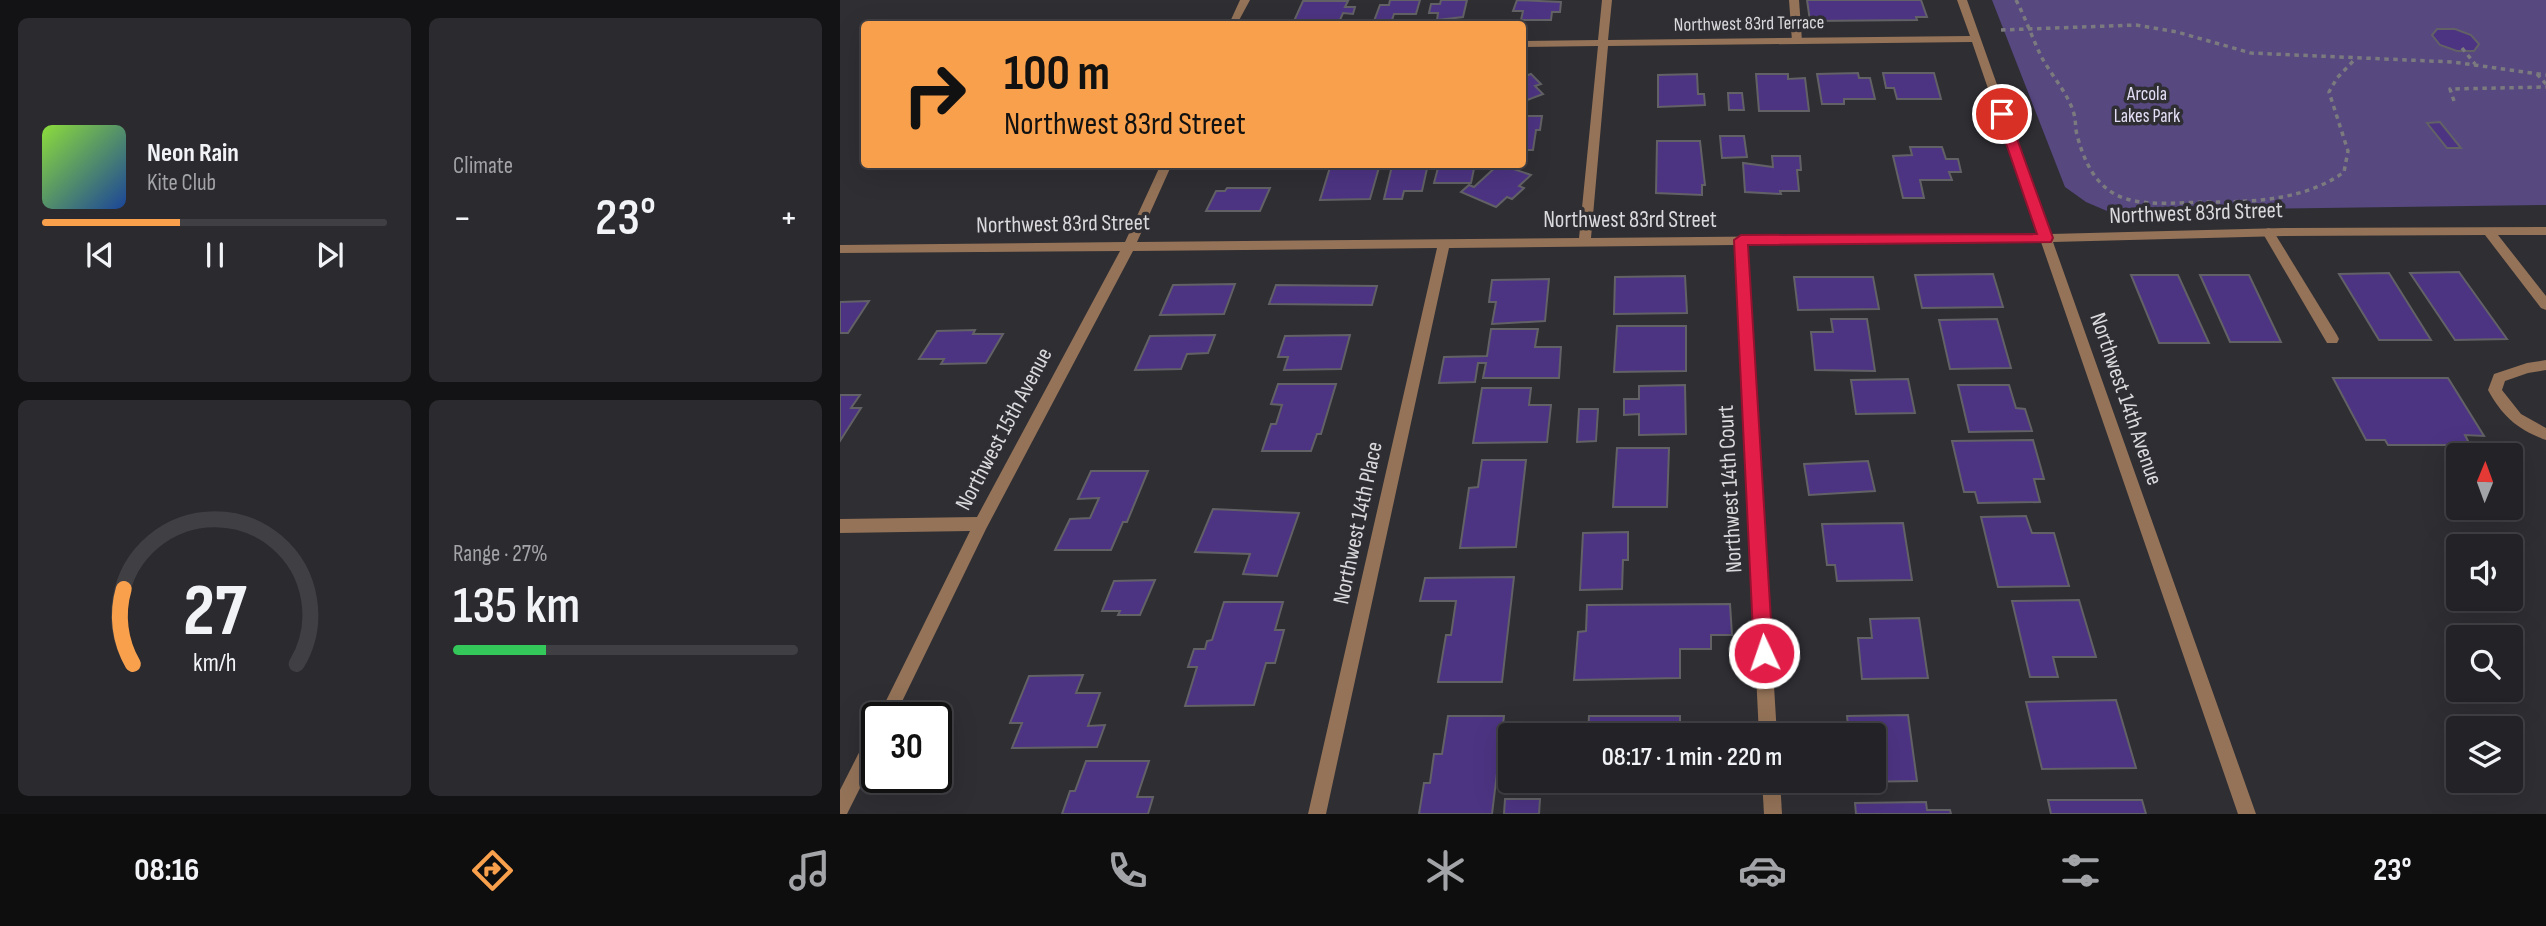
<!DOCTYPE html>
<meta charset="utf-8">
<style>
body{margin:0;font-family:"Sofia Sans Condensed",sans-serif;background:#2b2a2e;color:#f1f3f6;height:100vh;display:flex;flex-direction:column;font-size:26px;white-space:nowrap}
*{box-sizing:border-box;margin:0}
p{font-size:23px;color:#a3a4a7}
.icon{flex:none;width:38px;height:38px;fill:none;stroke:currentColor;stroke-width:2;stroke-linecap:round;stroke-linejoin:round}
.map{position:relative;flex:1;overflow:hidden}
.details{display:flex;flex-direction:column;gap:18px;padding:18px;background:#131315;width:840px}
.details>*{flex:none}
.hud{position:absolute;left:21px;top:21px;width:665px;height:147px;border-radius:7px;box-shadow:0 7px 28px #0002,0 0 0 2px #403f43;background:#f9a04c;color:#111;overflow:hidden}
.needle{width:46px;rotate:1deg}
.buttons{position:absolute;left:1606px;top:443px;display:grid;gap:14px}
.buttons a{display:grid;place-items:center;width:77px;height:77px;border-radius:7px;background:#232226;box-shadow:0 7px 28px #0002,0 0 0 2px #403f43;font-size:35px}
.speed{position:absolute;left:21px;top:702px;display:flex;gap:14px;font-size:35px;font-weight:700;text-align:center}
.speed>*{display:grid;place-content:center;width:91px;height:91px;border-radius:50%;background:#232226;box-shadow:0 7px 28px #0002,0 0 0 2px #403f43;line-height:1}
.speed .limit{border:4px solid #111;border-radius:10px;background:#fff;color:#111}
.pin{position:absolute;display:grid;place-items:center;width:60px;height:60px;color:#fff;margin:-30px;border:4px solid #fff;border-radius:50%;box-shadow:0 2px 7px #0007}
.me{position:absolute;width:77px;margin:-38px;rotate:357deg;stroke-linejoin:round;filter:drop-shadow(0 0 5px #0008)}
.turn{display:flex;align-items:center;gap:24px;height:147px;padding:0 28px;font-size:32px}
.turn .icon{width:91px;height:91px;stroke-width:2.5}
.turn b{display:block;font-size:49px;line-height:60px}
.big{font-size:52px;font-weight:600;line-height:1.1}
.details .tile{flex:1;display:flex;flex-direction:column;justify-content:center;gap:10px;min-width:0;padding:0 24px;border-radius:10px;background:#2b2a2e}
.details .dial{align-items:center;gap:0}
.dial svg{height:182px;overflow:visible;fill:none;stroke:#403f43;stroke-width:7;stroke-linecap:round;text-anchor:middle}
.dial text{fill:#f1f3f6;stroke:none}
.song{display:flex;align-items:center;gap:21px}
.cover{width:84px;height:84px;border-radius:10px;background:linear-gradient(135deg,hsl(90 70% 55%),hsl(220 70% 35%))}
.played{height:7px;border-radius:4px;background:linear-gradient(90deg,#f9a04c 40%,#403f43 40%)}
.keys{display:flex;justify-content:space-around;direction:ltr}
.heat{display:flex;justify-content:space-between;align-items:center;font-size:38px;direction:ltr}
.charge{height:10px;border-radius:5px;background:linear-gradient(90deg,#34c759 27%,#403f43 0)}
.details .tiles{flex:1;display:grid;gap:18px;grid-template-columns:repeat(2,1fr)}
.trip{position:absolute;left:658px;top:723px;width:388px;height:70px;border-radius:7px;background:#232226;box-shadow:0 7px 28px #0002,0 0 0 2px #403f43;font-weight:600;line-height:70px;text-align:center}
.menu{display:flex;height:112px;justify-content:space-around;align-items:center;background:#0e0e0f;color:#a3a4a7}
.menu .icon{width:49px;height:49px}
.menu .on{color:#f9a04c}
.menu b{font-size:32px;color:#f1f3f6}
main{display:flex;flex:1;min-height:0}
.map>svg:first-child{display:block}
.green{fill:#574880}
.building{fill:#4d3483;stroke:#626166;stroke-width:2}
.lines{fill:none;stroke-linecap:round;stroke-linejoin:round}
.path{stroke:#7b7a7e;stroke-width:3.5;stroke-dasharray:4.5 4.5;stroke-linecap:butt}
.lane{fill:#947358;fill-rule:evenodd}
.street{fill:#947358;fill-rule:evenodd}
.route{fill:#e11d48;stroke:#92132f;stroke-width:2}
.labels{text-anchor:middle;dominant-baseline:central;stroke-width:7;stroke-linejoin:round;paint-order:stroke}
.far-street-label{font-size:19px;fill:#dad9dc;stroke:#2f2e33}
.far-park-label{font-size:19px;fill:#e4dff6;stroke:#2f2e33}
.street-label{font-size:23px;fill:#dad9dc;stroke:#2f2e33}
</style>
<main>
<section class="details">
<div class="tiles">
<div class="tile">
<div class="song"><i class="cover"></i><div><b>Neon Rain</b><p>Kite Club</p></div></div>
<div class="played"></div>
<div class="keys"><svg class="icon" aria-label="previous" viewBox="0 0 24 24"><path d="M18 5L8 12l10 7zM5 5v14"/></svg><svg class="icon" aria-label="pause" viewBox="0 0 24 24"><path d="M8 5v14M16 5v14"/></svg><svg class="icon" aria-label="next" viewBox="0 0 24 24"><path d="M6 5l10 7-10 7zM19 5v14"/></svg></div>
</div>
<div class="tile"><p>Climate</p>
<div class="heat"><a>−</a><b class="big">23°</b><a>+</a></div>
</div>
<div class="tile dial"><svg viewBox="0 0 100 80">
<path d="M14 69A42 42 0 1 1 86 69"/>
<path d="M14 69A42 42 0 0 1 10 36" stroke="#f9a04c"/>
<text x="50" y="56" font-size="32" font-weight="700">27</text>
<text x="50" y="72" font-size="11">km/h</text>
</svg></div>
<div class="tile"><p>Range · 27%</p><b class="big">135 km</b><div class="charge"></div></div>
</div>
</section>
<div class="map">
<svg width="1706" height="814" viewBox="0 0 1706 814">
<rect width="100%" height="100%" fill="#2f2e33"/>
<polygon class="green" points="1152,0 1706,0 1706,205 1267,211 1246,202 1225,187"/>
<g class="building">
<polygon points="550,0 580,0 576,14 554,14 552,20 534,21 540,5 549,5"/>
<polygon points="601,0 627,0 623,17 597,20 598,13 589,13 591,4 600,4"/>
<polygon points="677,0 721,2 720,12 712,12 711,20 681,20 683,11 673,11"/>
<polygon points="967,0 1081,0 1087,17 1076,17 1077,20 970,21"/>
<polygon points="463,1 508,1 505,7 515,7 513,14 503,13 500,20 454,21"/>
<polygon points="1597,29 1615,29 1631,35 1639,44 1634,51 1617,51 1600,45 1592,35"/>
<polygon points="682,73 685,76 691,74 701,84 695,86 703,94 682,102"/>
<polygon points="1018,73 1019,78 1030,78 1035,99 1004,99 1004,104 982,104 977,74"/>
<polygon points="1043,73 1094,73 1101,99 1057,99 1054,88 1046,88"/>
<polygon points="857,74 858,94 864,94 865,105 818,107 818,75"/>
<polygon points="916,74 948,74 948,79 965,78 969,111 919,111"/>
<polygon points="888,93 902,93 904,110 889,110"/>
<polygon points="682,116 702,116 700,130 696,130 693,150 682,150"/>
<polygon points="1600,122 1621,148 1607,148 1587,123"/>
<polygon points="880,136 904,136 907,157 882,158"/>
<polygon points="817,141 860,141 865,185 862,185 862,195 816,193"/>
<polygon points="1070,147 1102,147 1106,159 1118,159 1121,172 1109,172 1112,180 1080,180 1084,198 1063,198 1053,156 1072,155"/>
<polygon points="932,156 960,156 961,170 957,170 959,191 940,191 941,194 905,192 903,163 933,167"/>
<polygon points="491,164 540,164 530,199 480,200"/>
<polygon points="579,164 588,164 582,191 564,191 562,199 544,199 552,166"/>
<polygon points="599,164 635,164 631,183 594,183"/>
<polygon points="659,164 691,175 679,186 684,188 672,199 667,197 656,207 621,192 629,185 634,187"/>
<polygon points="387,188 430,188 420,211 366,211 376,191 385,191"/>
<polygon points="1619,272 1667,339 1615,340 1570,273"/>
<polygon points="1549,273 1591,340 1539,340 1499,274"/>
<polygon points="1153,274 1163,307 1082,308 1075,275"/>
<polygon points="1291,275 1338,275 1369,343 1319,343"/>
<polygon points="1360,275 1409,275 1441,342 1390,342"/>
<polygon points="845,276 847,313 774,314 775,277"/>
<polygon points="954,277 1033,277 1039,309 958,310"/>
<polygon points="709,279 705,321 652,324 656,302 649,302 652,280"/>
<polygon points="395,284 384,314 320,315 333,285"/>
<polygon points="436,285 537,286 532,305 429,304"/>
<polygon points="29,301 8,333 0,333 0,302"/>
<polygon points="991,319 1027,319 1035,371 975,370 971,332 993,332"/>
<polygon points="1157,319 1171,368 1110,369 1099,320"/>
<polygon points="777,326 846,326 846,371 774,372"/>
<polygon points="651,329 698,329 695,347 721,347 719,378 643,378 646,363 638,363 635,382 599,383 604,357 647,356"/>
<polygon points="135,330 133,334 163,334 146,363 101,364 104,359 79,359 97,331"/>
<polygon points="375,335 368,353 347,354 341,369 295,370 310,336"/>
<polygon points="510,335 501,369 444,370 448,357 438,357 445,336"/>
<polygon points="1493,378 1608,378 1644,436 1625,435 1630,445 1548,445 1545,440 1526,440"/>
<polygon points="1068,379 1075,413 1016,414 1011,380"/>
<polygon points="438,384 496,384 481,434 477,434 471,451 422,451 431,424 436,424 442,405 431,404"/>
<polygon points="845,385 846,434 799,435 799,414 784,415 784,399 799,399 799,386"/>
<polygon points="1118,385 1169,385 1176,408 1185,409 1192,431 1129,432"/>
<polygon points="642,388 691,388 689,405 711,405 707,442 633,443"/>
<polygon points="0,395 20,395 11,408 21,408 0,441"/>
<polygon points="739,409 758,409 756,441 737,442"/>
<polygon points="1193,440 1204,479 1194,479 1200,502 1138,503 1135,492 1124,492 1112,441"/>
<polygon points="777,448 829,448 827,507 773,507"/>
<polygon points="642,460 686,460 676,547 620,548 629,488 638,487"/>
<polygon points="1028,461 1035,491 969,495 964,464"/>
<polygon points="251,471 308,471 287,522 283,522 271,550 215,550 230,519 250,518 259,498 238,499"/>
<polygon points="373,509 459,513 437,576 403,574 410,554 355,552"/>
<polygon points="1186,516 1192,533 1214,533 1229,586 1158,587 1141,517"/>
<polygon points="1063,523 1072,580 997,581 995,565 987,565 982,524"/>
<polygon points="788,532 788,560 783,560 782,589 740,590 743,533"/>
<polygon points="674,577 662,682 598,682 606,635 611,635 616,601 580,601 585,578"/>
<polygon points="315,580 300,615 278,615 280,611 262,611 274,581"/>
<polygon points="1239,600 1256,657 1213,657 1218,677 1190,677 1172,601"/>
<polygon points="384,602 443,602 435,630 444,630 435,663 426,663 414,705 345,706 357,667 348,667 354,649 365,649 367,641 372,640"/>
<polygon points="890,604 892,635 871,635 871,649 840,649 840,678 734,680 738,632 746,631 747,605"/>
<polygon points="1079,618 1088,678 1022,679 1018,638 1032,638 1030,619"/>
<polygon points="243,675 236,693 260,693 248,726 265,725 257,747 172,748 182,723 170,723 189,676"/>
<polygon points="1276,700 1296,768 1202,769 1186,702"/>
<polygon points="1068,715 1077,781 1014,782 1034,780 1034,735 1009,735 1007,716"/>
<polygon points="608,716 664,716 652,814 579,814 584,783 590,783 594,754 602,754"/>
<polygon points="749,716 840,716 840,735 748,735"/>
<polygon points="246,761 309,761 297,797 313,797 308,814 222,814 230,791 235,791"/>
<polygon points="665,799 700,799 699,814 664,814"/>
<polygon points="1208,800 1302,800 1306,814 1211,814"/>
<polygon points="1086,802 1087,810 1110,810 1111,814 1016,814 1015,803"/>
</g>
<g class="lines">
<g class="path">
<path d="M 1176,0 C 1186,19 1193,40 1202,58 C 1212,76 1229,95 1234,114 C 1236,121 1235,128 1237,135 C 1259,218 1307,202 1376,202 C 1419,202 1469,198 1504,172 L 1508,151 L 1489,92 L 1497,78 L 1516,58"/>
<polyline points="1161,30 1296,25 1337,32 1411,53 1613,62 1706,75"/>
<polyline points="1622,48 1635,64"/>
<polyline points="1697,74 1706,84"/>
<polyline points="1614,101 1610,89 1706,87"/>
</g>
<g class="lane">
<polygon points="949,0 959,0 962,41 957,44 952,41"/>
<polygon points="1428,228 1432,229 1497,335 1499,339 1497,343 1487,343 1422,232"/>
<path d="M 1706,360 L 1706,370 L 1688,373 L 1665,381 L 1662,390 L 1681,414 L 1706,428 L 1706,440 C 1678,430 1662,416 1648,390 L 1654,374 L 1687,363 Z"/>
</g>
<g class="street">
<polygon points="400,0 410,0 397,24 389,24"/>
<path d="M 762,0 L 772,0 L 768,40 L 1130,36 L 1117,0 L 1127,0 L 1210,234 L 1444,228 L 1706,227 L 1706,235 L 1658,235 L 1706,296 L 1706,310 L 1701,308 L 1645,235 L 1444,236 L 1213,242 L 1416,814 L 1398,814 L 1201,242 L 907,245 L 937,735 L 919,735 L 895,245 L 609,248 L 486,814 L 468,814 L 597,248 L 293,251 L 146,529 L 54,718 L 37,719 L 130,531 L 0,533 L 0,519 L 137,517 L 280,251 L 0,253 L 0,245 L 285,242 L 321,164 L 332,164 L 297,242 L 739,238 L 758,46 L 682,47 L 682,41 L 758,40 ZM 1132,42 L 1198,234 L 751,238 L 768,46 Z"/>
<polygon points="37,726 37,754 7,814 0,814 0,790 31,729"/>
<polygon points="922,780 940,780 942,814 924,814"/>
</g>
</g>
<polygon class="route" points="1162,110 1168,114 1213,238 1211,242 908,245 933,653 931,659 924,662 917,659 914,653 894,240 901,235 1197,234 1156,114"/>
<g class="labels">
<g class="far-street-label">
<text transform="translate(909 24) rotate(-1)">Northwest 83rd Terrace</text>
</g>
<g class="far-park-label">
<text x="1307" y="94">Arcola<tspan x="1307" dy="22">Lakes Park</tspan></text>
</g>
<g class="street-label">
<text transform="translate(1356 213) rotate(-2)">Northwest 83rd Street</text>
<text x="790" y="220">Northwest 83rd Street</text>
<text transform="translate(223 224) rotate(-1)">Northwest 83rd Street</text>
<text transform="translate(1286 399) rotate(71)">Northwest 14th Avenue</text>
<text transform="translate(164 429) rotate(-62)">Northwest 15th Avenue</text>
<text transform="translate(890 489) rotate(-93)">Northwest 14th Court</text>
<text transform="translate(518 523) rotate(-78)">Northwest 14th Place</text>
</g>
</g>
</svg>
<div class="buttons">
<a><svg class="needle" viewBox="-14 -14 28 28"><path d="M0-13l5 13h-10z" fill="#e53935"/><path d="M0 13l5-13h-10z" fill="#a3a4a7"/></svg></a>
<a><svg class="icon" aria-label="sound" viewBox="0 0 24 24"><path d="M4 9h4l5-4v14l-5-4H4zM17 9q2 3 0 6"/></svg></a>
<a><svg class="icon" aria-label="search" viewBox="0 0 24 24"><circle cx="10" cy="10" r="6"/><path d="M15 15l6 6"/></svg></a>
<a><svg class="icon" aria-label="layers" viewBox="0 0 24 24"><path d="M12 4l9 5-9 5-9-5zM3 14l9 5 9-5"/></svg></a>
</div>
<div class="speed"><div class="limit">30</div></div>
<div class="pin" style="left:1162px;top:114px;background:#d93025"><svg class="icon" aria-label="arrive" viewBox="0 0 24 24"><path d="M6 21V4h12l-3 4 3 4H6"/></svg></div>
<svg class="me" style="left:924px;top:653px" viewBox="-20 -20 40 40"><circle r="17" fill="#e11d48" stroke="#fff" stroke-width="3"/><path d="M0-11L8 9 0 5-8 9z" fill="#fff"/></svg>
<div class="trip">08:17 · 1 min · 220 m</div>
<div class="hud">
<div class="turn"><svg class="icon" aria-label="right" viewBox="0 0 24 24"><path d="M7 20v-9h11M14 6l5 5-5 5"/></svg><div><b>100 m</b>Northwest 83rd Street</div></div>
</div>
</div>
</main>
<nav class="menu">
<b>08:16</b>
<svg class="icon on" aria-label="directions" viewBox="0 0 24 24"><path d="M12 3l9 9-9 9-9-9zM9 14v-3h6M13 9l2 2-2 2"/></svg>
<svg class="icon" aria-label="music" viewBox="0 0 24 24"><path d="M9 18V5l10-2v13"/><circle cx="6" cy="18" r="3"/><circle cx="16" cy="16" r="3"/></svg>
<svg class="icon" aria-label="phone" viewBox="0 0 24 24"><path d="M5 4h4l2 5-3 2q2 4 5 5l2-3 5 2v4C11 20 4 13 5 4z"/></svg>
<svg class="icon" aria-label="climate" viewBox="0 0 24 24"><path d="M12 3v18M4 7l16 10M4 17L20 7"/></svg>
<svg class="icon" aria-label="car" viewBox="0 0 24 24"><path d="M5 17H2v-5l4-1 3-4h7l3 4 3 1v5h-3M9 17h6M6 11h13"/><circle cx="7" cy="17" r="2"/><circle cx="17" cy="17" r="2"/></svg>
<svg class="icon" aria-label="filters" viewBox="0 0 24 24"><path d="M4 7h16M4 17h16"/><circle cx="9" cy="7" r="2"/><circle cx="15" cy="17" r="2"/></svg>
<b>23°</b>
</nav>
